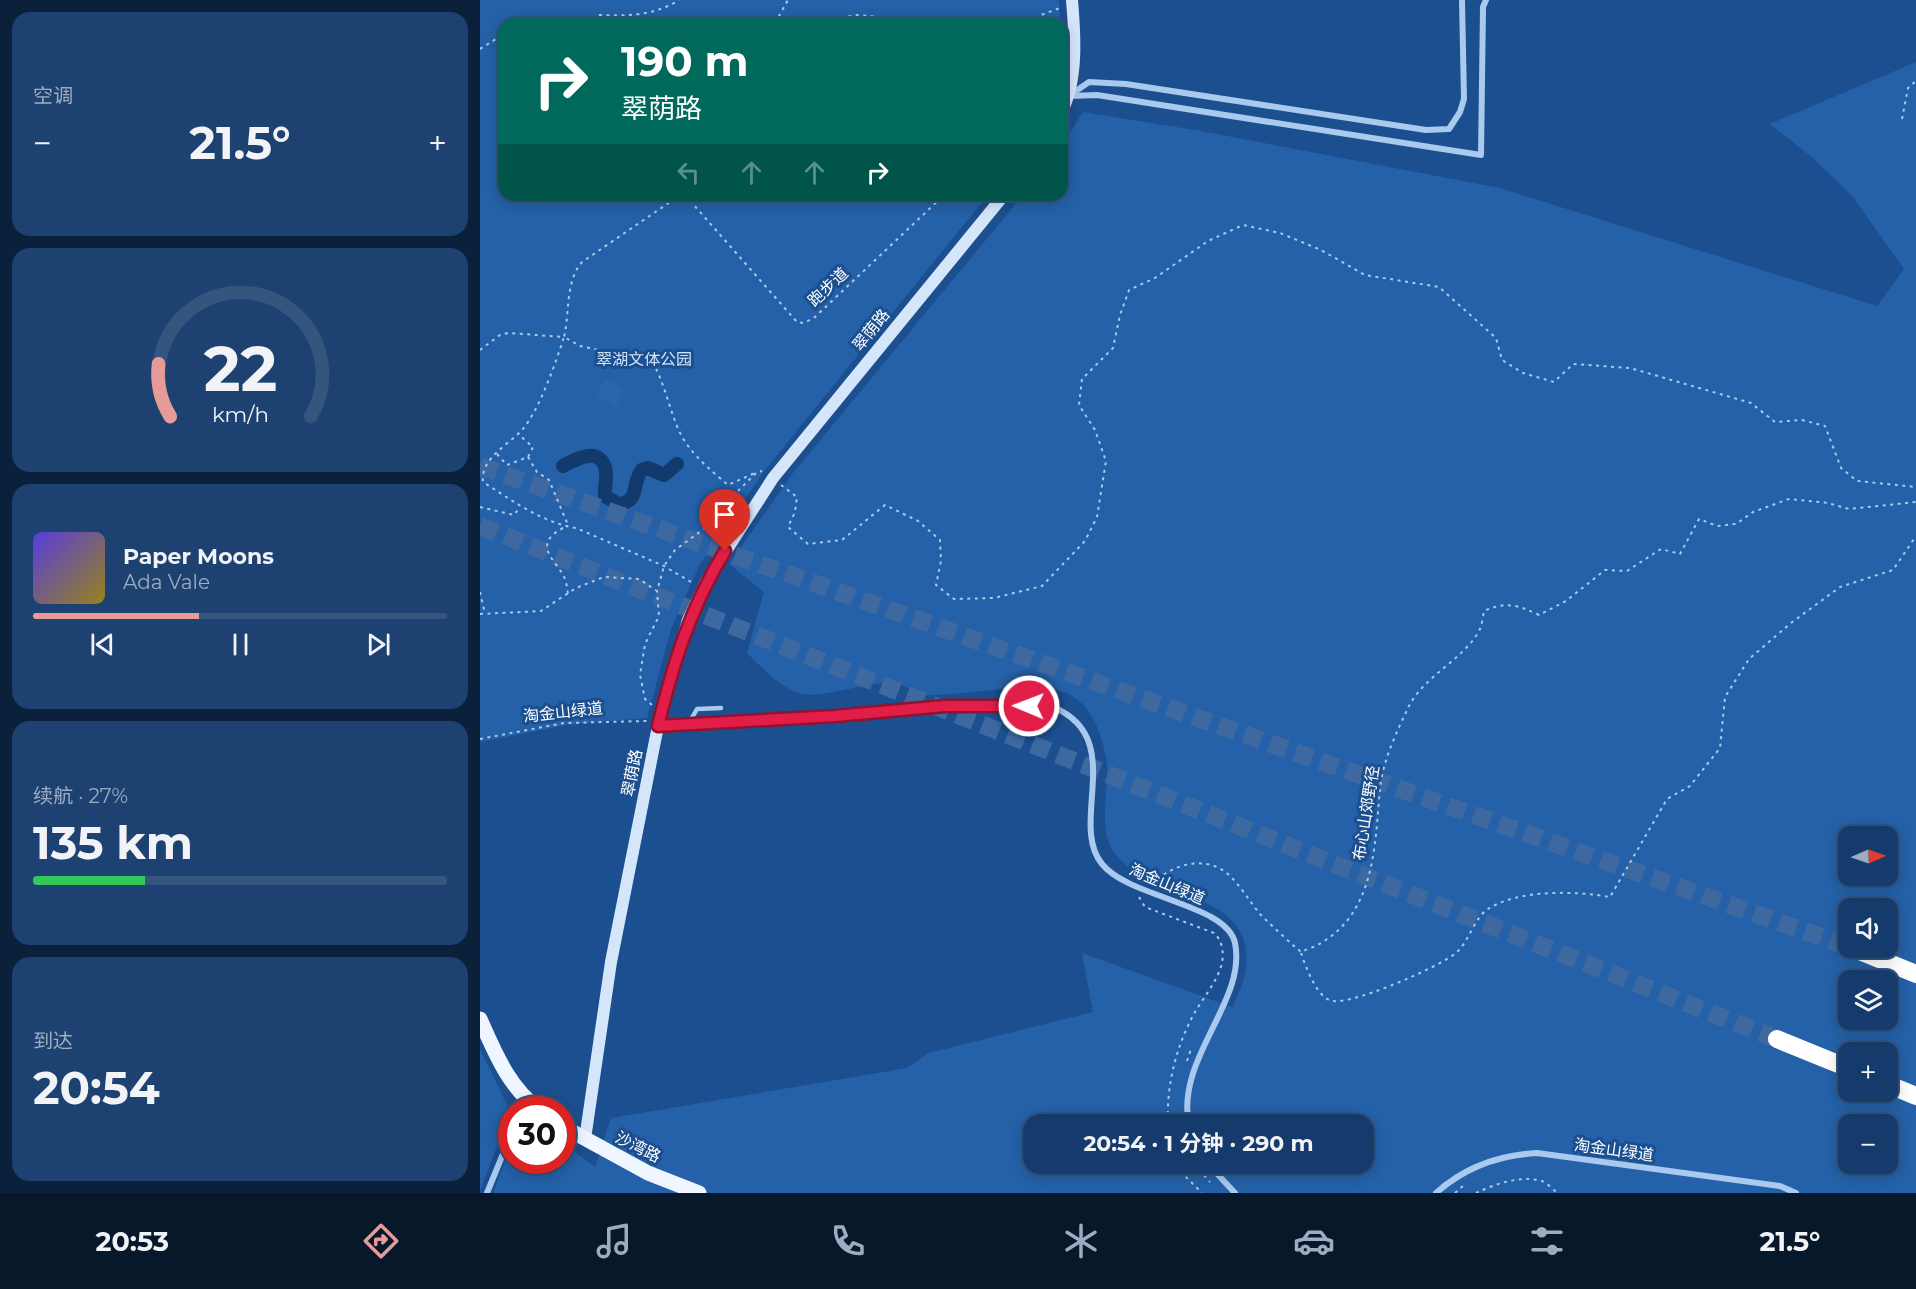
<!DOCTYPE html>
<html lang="zh">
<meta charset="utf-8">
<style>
body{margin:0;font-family:Montserrat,"Noto Sans SC",sans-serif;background:#1d4271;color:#f1f3f6;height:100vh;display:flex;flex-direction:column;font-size:22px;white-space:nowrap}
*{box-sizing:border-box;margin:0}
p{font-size:20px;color:#9dadc1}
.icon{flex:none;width:33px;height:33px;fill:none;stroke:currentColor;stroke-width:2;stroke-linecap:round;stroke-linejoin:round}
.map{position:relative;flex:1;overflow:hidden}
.details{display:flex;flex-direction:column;gap:12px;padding:12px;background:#0b203b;width:480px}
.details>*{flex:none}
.banner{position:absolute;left:18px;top:18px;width:570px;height:183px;border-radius:18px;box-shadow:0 3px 15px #0003,0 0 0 2px #33557e;background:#00695c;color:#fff;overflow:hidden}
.needle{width:39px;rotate:88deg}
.buttons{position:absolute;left:1358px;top:826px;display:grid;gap:12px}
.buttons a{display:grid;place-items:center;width:60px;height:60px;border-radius:12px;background:#143b6b;box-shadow:0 3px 15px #0003,0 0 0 2px #33557e;font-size:30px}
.speed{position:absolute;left:18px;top:1096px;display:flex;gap:12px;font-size:30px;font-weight:700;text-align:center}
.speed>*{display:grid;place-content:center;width:78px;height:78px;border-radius:50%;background:#143b6b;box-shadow:0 3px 15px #0003,0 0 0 2px #33557e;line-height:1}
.speed .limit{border:9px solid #d22;background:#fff;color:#111}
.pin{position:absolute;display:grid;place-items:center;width:51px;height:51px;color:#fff;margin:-62px -26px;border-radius:50% 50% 50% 0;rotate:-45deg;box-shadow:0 0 6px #0007}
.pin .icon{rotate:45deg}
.me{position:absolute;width:66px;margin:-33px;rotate:271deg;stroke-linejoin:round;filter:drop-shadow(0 0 4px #0008)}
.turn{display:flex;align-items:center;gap:21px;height:126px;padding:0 24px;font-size:27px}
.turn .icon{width:78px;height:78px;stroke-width:2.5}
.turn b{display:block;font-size:42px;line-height:51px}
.lanes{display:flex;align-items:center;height:57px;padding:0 24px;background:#0003;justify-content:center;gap:30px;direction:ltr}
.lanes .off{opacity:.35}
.big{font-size:45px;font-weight:700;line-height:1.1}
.details .tile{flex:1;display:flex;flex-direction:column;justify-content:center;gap:9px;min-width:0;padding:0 21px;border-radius:18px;background:#1d4271}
.details .dial{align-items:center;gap:0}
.dial svg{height:156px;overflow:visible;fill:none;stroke:#33557e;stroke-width:7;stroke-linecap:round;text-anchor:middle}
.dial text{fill:#f1f3f6;stroke:none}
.song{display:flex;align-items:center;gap:18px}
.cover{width:72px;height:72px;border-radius:9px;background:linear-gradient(135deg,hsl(250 70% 55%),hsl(50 70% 35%))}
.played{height:6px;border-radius:3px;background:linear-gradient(90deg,#e69b98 40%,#33557e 40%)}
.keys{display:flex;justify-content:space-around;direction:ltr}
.heat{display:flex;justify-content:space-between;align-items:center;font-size:33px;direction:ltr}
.charge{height:9px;border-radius:4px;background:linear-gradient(90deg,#34c759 27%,#33557e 0)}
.trip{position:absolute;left:543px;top:1114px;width:351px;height:60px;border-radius:18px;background:#143b6b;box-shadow:0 3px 15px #0003,0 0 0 2px #33557e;font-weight:700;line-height:60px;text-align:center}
.menu{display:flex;height:96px;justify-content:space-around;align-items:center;background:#08182b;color:#9dadc1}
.menu .icon{width:42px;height:42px}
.menu .active{color:#e69b98}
.menu b{font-size:27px;color:#f1f3f6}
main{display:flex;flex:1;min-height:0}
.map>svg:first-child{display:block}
.green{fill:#2461a8;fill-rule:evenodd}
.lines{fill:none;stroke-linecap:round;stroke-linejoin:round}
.canal{stroke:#123a6d;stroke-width:14}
.building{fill:#2a66ad}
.highway-tunnel{stroke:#3d69a0;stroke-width:18;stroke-dasharray:18 9;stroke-linecap:butt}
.path{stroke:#a9c9ee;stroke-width:2;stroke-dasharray:3 4.5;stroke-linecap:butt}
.lane{stroke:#a9c9ee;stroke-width:4.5}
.street{stroke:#a9c9ee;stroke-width:6}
.secondary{stroke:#d6e6fa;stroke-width:12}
.primary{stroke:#f0f6ff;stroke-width:15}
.highway{stroke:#fff;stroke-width:18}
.route-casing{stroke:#92132f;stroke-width:15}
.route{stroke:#e11d48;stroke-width:10}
.labels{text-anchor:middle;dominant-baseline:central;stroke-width:6;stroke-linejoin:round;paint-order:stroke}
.street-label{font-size:16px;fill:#fff;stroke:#1b4f8f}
.park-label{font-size:16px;fill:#cfe3fa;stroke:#1b4f8f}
</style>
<main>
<section class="details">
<div class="tile"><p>空调</p>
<div class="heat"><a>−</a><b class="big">21.5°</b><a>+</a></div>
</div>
<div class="tile dial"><svg viewBox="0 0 100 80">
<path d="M14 69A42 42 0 1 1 86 69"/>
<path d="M14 69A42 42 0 0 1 8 42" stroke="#e69b98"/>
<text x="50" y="56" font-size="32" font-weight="700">22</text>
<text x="50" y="72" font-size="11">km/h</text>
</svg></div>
<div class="tile">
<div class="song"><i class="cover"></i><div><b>Paper Moons</b><p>Ada Vale</p></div></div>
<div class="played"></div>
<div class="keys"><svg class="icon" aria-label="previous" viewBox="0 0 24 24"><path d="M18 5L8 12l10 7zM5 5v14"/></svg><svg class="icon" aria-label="pause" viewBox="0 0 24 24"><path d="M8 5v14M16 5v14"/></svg><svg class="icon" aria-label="next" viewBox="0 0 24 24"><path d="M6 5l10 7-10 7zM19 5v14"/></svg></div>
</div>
<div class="tile"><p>续航 · 27%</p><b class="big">135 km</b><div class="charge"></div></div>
<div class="tile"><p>到达</p><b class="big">20:54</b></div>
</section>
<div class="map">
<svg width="1436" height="1193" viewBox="0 0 1436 1193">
<rect width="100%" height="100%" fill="#1b4f8f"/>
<g class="green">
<polygon points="0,0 579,0 580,24 24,24 24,195 508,195 285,470 219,566 191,629 167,718 86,725 0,742"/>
<path d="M 1436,62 L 1436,1193 L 13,1193 L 31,1146 L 32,1161 L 82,1161 L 83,1143 L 115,1167 L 131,1118 L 427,1068 L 449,1053 L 613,1012 L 602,953 L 752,1007 C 774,967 775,926 728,904 C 716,898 702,896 689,892 C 670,885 646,869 634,852 C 616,827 631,787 626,759 C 622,732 609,698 580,691 C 541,682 486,696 444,695 C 434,694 426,684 415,683 C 393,681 338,699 321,694 C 299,687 282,668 267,653 L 284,592 L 249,564 L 313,473 L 543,195 L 582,195 L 582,145 L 603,112 L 721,131 L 1020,188 L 1397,306 L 1424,269 L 1373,197 L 1334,159 L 1290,124 ZM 1368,837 L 1407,837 L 1407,876 L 1368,876 ZM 1368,909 L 1407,909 L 1407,948 L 1368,948 ZM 1368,981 L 1407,981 L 1407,1020 L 1368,1020 ZM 1368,1053 L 1407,1053 L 1407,1092 L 1368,1092 ZM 554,1125 L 884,1125 L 884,1164 L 554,1164 ZM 1368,1125 L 1407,1125 L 1407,1164 L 1368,1164 Z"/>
<polygon points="0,1049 27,1105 28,1117 0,1191"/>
</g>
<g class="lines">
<path class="canal" d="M 83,466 C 94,460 118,446 125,467 C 128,475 124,487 125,496 L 138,504 C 161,502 151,483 162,470 L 168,468 L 184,475 L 197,464"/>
</g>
<polygon class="building" points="125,379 144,390 136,407 116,396"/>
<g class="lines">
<g class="highway-tunnel">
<polyline points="0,466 1367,946"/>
<polyline points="0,526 1297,1039"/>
</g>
<g class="path">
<path d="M 56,24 L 88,18 L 91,22 L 111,21 L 119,15 C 147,16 174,16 199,0"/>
<polyline points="298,24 299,16 308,0"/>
<polyline points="324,24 377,15 409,18"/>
<polyline points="550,24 561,15 580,8"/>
<polyline points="0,49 24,34"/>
<polyline points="1422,119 1428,88 1436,81"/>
<polyline points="205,195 317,322 324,323 335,317 464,195"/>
<path d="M 0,350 L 20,335 L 28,333 L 84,337 C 90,312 85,282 102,262 L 193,200 L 204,197"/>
<polyline points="17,454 27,465 48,457 53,447 38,434"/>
<polyline points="48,457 57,472 69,480 88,525"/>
<polyline points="301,485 317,497 315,512 308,527 328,544 362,540 405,505 438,521 460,540 461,561 456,585 474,599 514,598 562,586 605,541 617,517 626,461 615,430 599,405 602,379 633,348 640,315 649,290 675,278 728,241 763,225 800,233 841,250 885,275 959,287 1016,338 1022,360 1043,373 1074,382 1093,364 1150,368 1271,403 1295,422 1322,420 1345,426 1361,468 1377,481 1436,487"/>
<polyline points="0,507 34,515 40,507"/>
<path d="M 83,528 C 49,546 79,562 85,579 C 87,584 87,589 88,594"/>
<path d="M 211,582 L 184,566 L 96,528 C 61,522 33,501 3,482 C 0,459 28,445 42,430 C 59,411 76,362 84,337 L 100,346 L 172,361 C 184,382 188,404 197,426 C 206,450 229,469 248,485 L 277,472"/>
<polyline points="0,592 5,614"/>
<polyline points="0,614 61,611 96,588 124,577 159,579 177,591 184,566 195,550 239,518 254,495 277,472 282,471"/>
<polyline points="172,705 165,699 160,675 165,644 179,616 177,591"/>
<polyline points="0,739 84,723 167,721"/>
<path d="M 672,884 C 692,864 728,853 751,877 C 762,888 770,902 780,914 C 793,927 807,940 821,952 C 827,949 835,947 841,943 C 896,911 895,842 900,788 C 903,760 917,731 929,706 C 945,675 985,659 1000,629 C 1002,624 1003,617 1004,611 C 1026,601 1038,605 1059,615 L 1086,601 L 1125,570 L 1147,571 L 1181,549 L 1200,554 L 1219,519 L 1237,526 L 1256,524 L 1273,512 L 1309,499 L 1348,503 L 1369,509 L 1436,502"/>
<path d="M 659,897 L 665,907 L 734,933 C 742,940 744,952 742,963 C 738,980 724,997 715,1012 C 696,1046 686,1086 688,1125"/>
<path d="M 821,953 C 826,967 835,993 849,1000 C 865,1009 961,966 976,953 C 989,942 994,918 1008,909 C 1039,889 1096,891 1130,897 L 1187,799 L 1210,786 L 1240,748 L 1245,697 L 1269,659 L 1311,623 L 1360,587 L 1413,570 L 1436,536"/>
<polyline points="707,1061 711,1049"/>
<polyline points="698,1164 704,1175 722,1193"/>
<polyline points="714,1164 730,1182"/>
<polyline points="975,1193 985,1184"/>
<path d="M 996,1193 C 1015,1184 1040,1175 1062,1181 C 1067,1183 1073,1189 1077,1193"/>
</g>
<polyline class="lane" points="209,723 217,709 241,708"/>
<g class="street">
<polyline points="590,95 609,82 646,84 946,130 969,129 980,112 984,99 982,0"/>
<polyline points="589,96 617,95 1001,155 1003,7 1006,0"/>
<path d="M 178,726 L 355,716 L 465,706 L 573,707 C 648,738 588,823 622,864 C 649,898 747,904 755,943 C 767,1002 695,1058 709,1125"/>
<polyline points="39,1110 42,1098"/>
<polyline points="728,1164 755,1193"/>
<polyline points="7,1193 32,1132"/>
<path d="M 956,1193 C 985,1167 1019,1155 1057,1153 L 1300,1186 L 1316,1193"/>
</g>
<g class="secondary">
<path d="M 582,111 C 598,79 595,35 592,0"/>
<polyline points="105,1139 131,962 178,726 208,620 226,582 293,478 524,195"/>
</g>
<g class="primary">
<path d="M 0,1019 C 15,1053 29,1088 60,1110"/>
<polyline points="82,1126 168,1173 219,1193"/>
</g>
<g class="highway">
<polyline points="1372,948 1436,974"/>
<polyline points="1297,1039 1368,1068"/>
<polyline points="1407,1084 1436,1096"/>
</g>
</g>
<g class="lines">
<defs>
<path id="route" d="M 245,551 C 211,606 193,664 178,726 L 355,716 L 465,706 L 549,706"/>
</defs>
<use href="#route" class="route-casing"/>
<use href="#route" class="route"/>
</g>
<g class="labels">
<g class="street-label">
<text transform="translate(348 287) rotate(-43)">跑步道</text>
<text transform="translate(391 330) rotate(-51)">翠荫路</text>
<text transform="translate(83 712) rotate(-6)">淘金山绿道</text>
<text transform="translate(152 773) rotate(-79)">翠荫路</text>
<text transform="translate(886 813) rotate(-81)">布心山郊野径</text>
<text transform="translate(687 884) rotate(23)">淘金山绿道</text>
<text transform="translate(158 1147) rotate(27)">沙湾路</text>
<text transform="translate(1134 1150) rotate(8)">淘金山绿道</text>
</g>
<g class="park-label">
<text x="164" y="359">翠湖文体公园</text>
</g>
</g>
</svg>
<div class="buttons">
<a><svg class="needle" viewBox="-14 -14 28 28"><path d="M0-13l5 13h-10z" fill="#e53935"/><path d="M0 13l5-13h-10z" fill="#9dadc1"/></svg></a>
<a><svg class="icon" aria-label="sound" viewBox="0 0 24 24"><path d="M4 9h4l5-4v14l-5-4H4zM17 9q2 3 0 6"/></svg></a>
<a><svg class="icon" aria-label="layers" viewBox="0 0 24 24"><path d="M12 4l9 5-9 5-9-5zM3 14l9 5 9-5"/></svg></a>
<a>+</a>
<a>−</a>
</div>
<div class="speed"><div class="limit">30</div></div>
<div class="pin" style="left:245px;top:551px;background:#d93025"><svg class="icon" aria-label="arrive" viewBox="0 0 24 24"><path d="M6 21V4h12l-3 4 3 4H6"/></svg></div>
<svg class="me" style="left:549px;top:706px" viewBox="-20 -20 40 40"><circle r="17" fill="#e11d48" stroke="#fff" stroke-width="3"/><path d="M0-11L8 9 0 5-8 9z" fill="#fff"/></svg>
<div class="trip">20:54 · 1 分钟 · 290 m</div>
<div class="banner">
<div class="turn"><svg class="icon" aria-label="right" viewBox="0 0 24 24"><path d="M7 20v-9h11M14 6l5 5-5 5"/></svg><div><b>190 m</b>翠荫路</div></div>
<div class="lanes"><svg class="icon off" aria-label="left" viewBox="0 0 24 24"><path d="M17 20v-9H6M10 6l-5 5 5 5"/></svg><svg class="icon off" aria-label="ahead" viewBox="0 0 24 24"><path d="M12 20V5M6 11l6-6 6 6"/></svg><svg class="icon off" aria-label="ahead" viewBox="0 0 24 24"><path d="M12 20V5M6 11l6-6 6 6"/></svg><svg class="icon" aria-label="right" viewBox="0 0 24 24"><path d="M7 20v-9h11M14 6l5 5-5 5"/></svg></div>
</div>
</div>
</main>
<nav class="menu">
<b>20:53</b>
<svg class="icon active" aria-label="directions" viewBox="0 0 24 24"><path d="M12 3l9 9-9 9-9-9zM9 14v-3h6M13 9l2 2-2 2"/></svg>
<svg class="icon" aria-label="music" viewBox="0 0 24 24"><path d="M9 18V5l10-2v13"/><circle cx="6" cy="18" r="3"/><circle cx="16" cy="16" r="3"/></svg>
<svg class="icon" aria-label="phone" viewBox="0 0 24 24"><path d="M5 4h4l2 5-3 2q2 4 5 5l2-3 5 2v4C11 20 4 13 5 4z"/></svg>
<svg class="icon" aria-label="climate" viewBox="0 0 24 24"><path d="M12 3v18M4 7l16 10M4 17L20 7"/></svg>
<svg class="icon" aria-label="car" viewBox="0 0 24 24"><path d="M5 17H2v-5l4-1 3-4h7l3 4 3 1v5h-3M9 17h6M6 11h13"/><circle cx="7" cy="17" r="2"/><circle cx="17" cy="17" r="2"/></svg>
<svg class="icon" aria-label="filters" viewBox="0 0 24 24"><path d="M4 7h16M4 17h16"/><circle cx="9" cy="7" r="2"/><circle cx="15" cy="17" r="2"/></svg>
<b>21.5°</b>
</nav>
